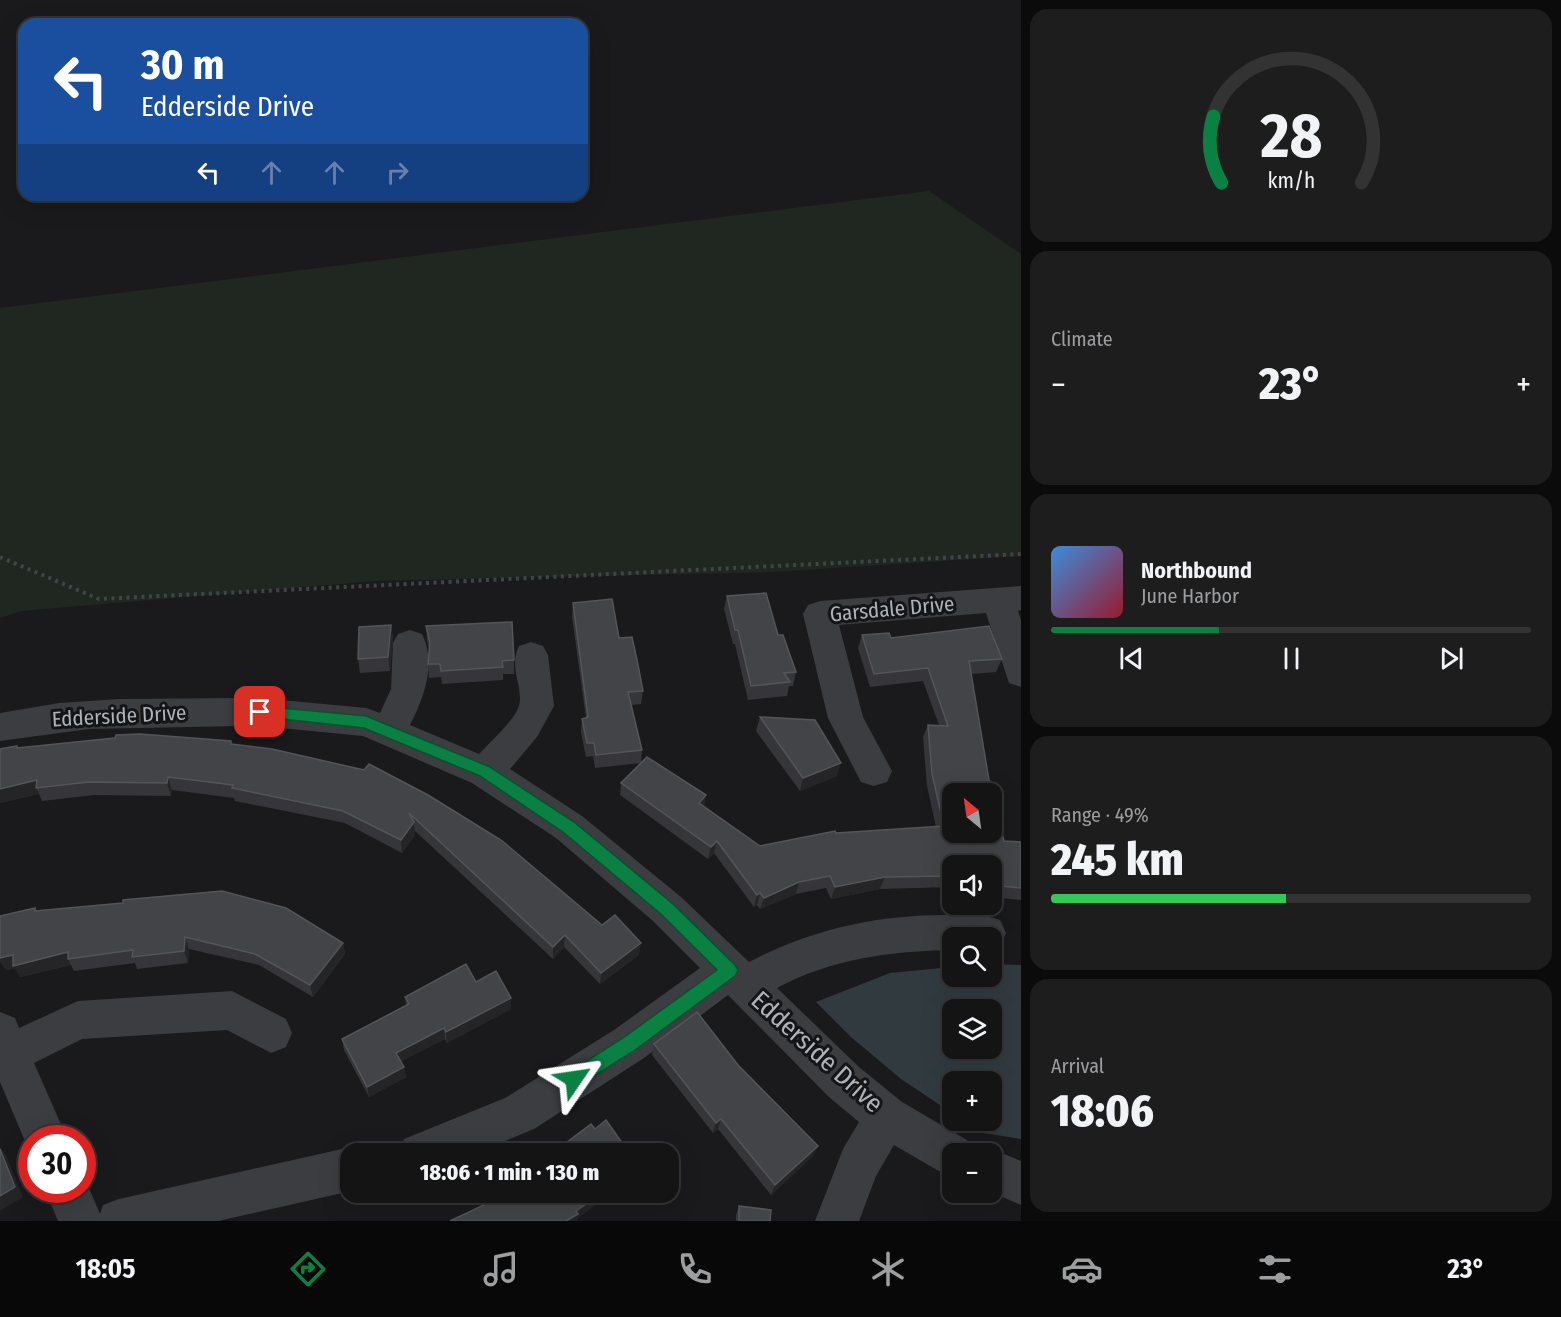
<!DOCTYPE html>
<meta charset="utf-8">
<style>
body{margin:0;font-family:"Fira Sans Condensed",sans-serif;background:#1d1d1e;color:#f1f3f6;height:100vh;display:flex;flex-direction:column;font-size:22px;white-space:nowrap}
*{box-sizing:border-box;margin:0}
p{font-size:20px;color:#9d9ea0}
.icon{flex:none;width:33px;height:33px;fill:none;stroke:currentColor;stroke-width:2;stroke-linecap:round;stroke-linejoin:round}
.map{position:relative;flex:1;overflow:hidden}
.sheet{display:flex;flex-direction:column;gap:9px;padding:9px;background:#0b0b0c;width:540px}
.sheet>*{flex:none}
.hud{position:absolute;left:18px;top:18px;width:570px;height:183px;border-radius:18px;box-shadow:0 6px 24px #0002,0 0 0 2px #333334;background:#1a4fa0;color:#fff;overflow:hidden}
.needle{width:39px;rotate:331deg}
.buttons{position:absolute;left:942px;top:783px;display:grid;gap:12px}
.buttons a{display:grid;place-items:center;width:60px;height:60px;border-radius:12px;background:#141415;box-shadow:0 6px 24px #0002,0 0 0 2px #333334;font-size:30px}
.speed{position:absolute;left:18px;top:1125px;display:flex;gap:12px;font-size:30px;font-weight:700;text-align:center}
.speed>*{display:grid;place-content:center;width:78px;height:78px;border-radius:50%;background:#141415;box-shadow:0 6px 24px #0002,0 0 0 2px #333334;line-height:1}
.speed .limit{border:9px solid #d22;background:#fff;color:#111}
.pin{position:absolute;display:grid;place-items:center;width:51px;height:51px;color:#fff;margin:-26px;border-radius:12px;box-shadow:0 3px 9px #0006}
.me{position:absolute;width:66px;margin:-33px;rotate:58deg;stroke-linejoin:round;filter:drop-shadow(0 0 4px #0008)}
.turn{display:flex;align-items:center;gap:21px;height:126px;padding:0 24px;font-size:27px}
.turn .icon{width:78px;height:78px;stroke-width:2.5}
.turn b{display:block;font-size:42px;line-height:51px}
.lanes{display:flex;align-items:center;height:57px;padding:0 24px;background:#0003;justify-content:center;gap:30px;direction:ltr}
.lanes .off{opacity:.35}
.big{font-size:45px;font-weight:800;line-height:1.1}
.sheet .widget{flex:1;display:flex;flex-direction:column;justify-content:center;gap:9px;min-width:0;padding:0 21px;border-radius:18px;background:#1d1d1e}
.sheet .dial{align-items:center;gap:0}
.dial svg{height:156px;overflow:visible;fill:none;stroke:#333334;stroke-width:7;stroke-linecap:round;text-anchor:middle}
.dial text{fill:#f1f3f6;stroke:none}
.song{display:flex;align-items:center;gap:18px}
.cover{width:72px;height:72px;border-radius:9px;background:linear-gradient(135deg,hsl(210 70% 55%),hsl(350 70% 35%))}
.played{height:6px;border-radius:3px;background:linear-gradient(90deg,#0b8043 35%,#333334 35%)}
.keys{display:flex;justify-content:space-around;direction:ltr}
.heat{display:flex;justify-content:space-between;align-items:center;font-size:33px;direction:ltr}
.charge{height:9px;border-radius:4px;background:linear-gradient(90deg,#34c759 49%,#333334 0)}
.trip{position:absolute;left:340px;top:1143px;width:339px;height:60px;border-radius:18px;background:#141415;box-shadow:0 6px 24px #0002,0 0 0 2px #333334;font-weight:800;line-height:60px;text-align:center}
.dock{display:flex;height:96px;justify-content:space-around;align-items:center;background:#080808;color:#9d9ea0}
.dock .icon{width:42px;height:42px}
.dock .selected{color:#0b8043}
.dock b{font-size:27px;color:#f1f3f6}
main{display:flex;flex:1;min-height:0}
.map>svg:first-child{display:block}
.green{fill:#202720}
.water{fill:#313b3f;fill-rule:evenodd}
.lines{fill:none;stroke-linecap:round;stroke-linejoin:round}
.path{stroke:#414448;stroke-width:4;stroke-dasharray:3 4.5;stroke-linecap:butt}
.minor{fill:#3b3d41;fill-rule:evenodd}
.wall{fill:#36363a}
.shaded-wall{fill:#252528}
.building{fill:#434447;stroke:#535559;stroke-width:1.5;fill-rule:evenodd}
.route{fill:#0b8043;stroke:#07532c;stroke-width:1.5}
.labels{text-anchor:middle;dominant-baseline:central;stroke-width:6;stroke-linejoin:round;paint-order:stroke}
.street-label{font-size:21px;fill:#adb3ba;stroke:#151517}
.near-street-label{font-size:26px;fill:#adb3ba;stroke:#151517}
</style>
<main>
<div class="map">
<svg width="1021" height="1221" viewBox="0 0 1021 1221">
<rect width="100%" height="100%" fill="#1a1a1c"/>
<polygon class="green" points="929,191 1021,254 1021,556 771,572 375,581 21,611 0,618 0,308"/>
<path class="water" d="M 992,964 L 1021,965 L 1021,1139 L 983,1133 L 964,1121 L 992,1120 L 992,1082 L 952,1082 L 952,1113 L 901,1079 L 851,1037 L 816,1002 L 890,973 L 952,967 L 952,976 L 992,976 ZM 952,1010 L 992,1010 L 992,1048 L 952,1048 Z"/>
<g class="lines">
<polyline class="path" points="0,557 99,599 1021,554"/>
<g class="minor">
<polygon points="1021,586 1021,610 1018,611 1021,620 1021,687 1009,683 986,613 839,625 863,717 892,771 887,782 874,786 861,782 828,718 803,614 808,605 820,601"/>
<path d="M 410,630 L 422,634 C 437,663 424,698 410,725 L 479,754 C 490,742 514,721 519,706 C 524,688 508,667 519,646 L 531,642 L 543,646 L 548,655 L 554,706 L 537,737 L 510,769 L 582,816 L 681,897 L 749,962 C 810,930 876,915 945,915 C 964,914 982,914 1000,920 L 1006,933 L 1000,946 L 992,949 L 992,938 L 952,938 L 952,950 C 891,951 831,959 777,988 L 859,1067 L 902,1102 L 967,1140 L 973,1154 L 952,1154 L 952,1177 L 937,1170 L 894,1145 L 876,1176 L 859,1221 L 815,1221 L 843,1149 L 859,1122 L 829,1097 L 728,995 L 644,1058 L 534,1129 L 474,1154 L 397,1154 L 404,1139 L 505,1098 L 614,1030 L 700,968 L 653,921 L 556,838 L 472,783 L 363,736 L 260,726 L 250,723 L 239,726 L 89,729 L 0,741 L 0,713 L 59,703 L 119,699 L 239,698 L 249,701 L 260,698 L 366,708 L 380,713 L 391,689 L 393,643 L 398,634 Z"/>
<polygon points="232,991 286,1019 292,1033 286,1047 271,1053 227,1030 82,1039 34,1063 67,1138 32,1138 32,1154 30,1153 0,1082 0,1012 15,1018 19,1028 78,1001"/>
<polygon points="351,1147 366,1154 351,1154 351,1191 218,1221 58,1221 45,1190 82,1190 83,1174 100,1214 103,1205 119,1199"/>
<polygon points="992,1149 1021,1161 1021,1205 991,1192 992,1154 981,1154"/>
</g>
</g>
<g class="wall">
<polygon points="727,596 778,635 796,672 793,686 789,686 787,696 748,700 735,644 733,644 724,609"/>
<polygon points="573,603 619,638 643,691 641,704 631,705 642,750 641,763 595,768 593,756 586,757 581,732 582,719 586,718 572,617"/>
<polygon points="391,625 393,639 390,671 360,673 358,659"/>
<polygon points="426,626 514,660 514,674 503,674 503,680 442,684 441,677 429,678 428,664 429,651 427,640"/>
<polygon points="862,635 891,638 1002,659 996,672 971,674 990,786 1004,841 1021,842 1021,900 992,897 992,866 952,866 952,887 880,889 831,899 826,888 796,894 760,909 757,905 754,907 714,853 708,859 620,795 621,783 706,795 704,806 760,846 836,833 936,827 927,786 923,737 928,725 939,725 923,681 870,687 858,648"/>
<polygon points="760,717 837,776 800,791 756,731"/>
<polygon points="232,744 364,770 602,925 639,955 600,984 564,947 553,959 414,830 415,835 402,853 345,823 235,801 234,798 172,790 171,796 94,795 42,801 39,794 0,803 0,749 17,746 18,748"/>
<polygon points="35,908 37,911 343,943 345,954 313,997 259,965 189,949 188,963 137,969 135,963 74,971 71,965 20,977 15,968 6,970 0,961 0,916"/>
<polygon points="476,982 511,1009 447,1043 445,1039 401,1061 404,1067 406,1077 369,1097 344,1050 342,1039 406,1005 405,997"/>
<polygon points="654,1044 738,1065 813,1156 771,1195 718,1129 713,1133 652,1055"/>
<polygon points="739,1206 770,1221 736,1221 736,1215"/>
</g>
<g class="shaded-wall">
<polygon points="391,625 393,639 390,671 388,657"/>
<polygon points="841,763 837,776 800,791 803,778"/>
<polygon points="168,777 172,790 171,796 167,783"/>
<polygon points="37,780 36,788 39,794 0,803 0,789"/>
<polygon points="706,795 704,808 699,803"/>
<polygon points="414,822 415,835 402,853 401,840"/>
<polygon points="717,841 714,853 708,859 711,847"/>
<polygon points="885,877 880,889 831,899 835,887"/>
<polygon points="799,882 796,894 760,909 764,898"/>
<polygon points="760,893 757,905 754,907 757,895"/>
<polygon points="565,935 564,947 553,959 553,947"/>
<polygon points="185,937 189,949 188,963 184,951"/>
<polygon points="343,943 345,954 313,997 310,985"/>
<polygon points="641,943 639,955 600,984 601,973"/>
<polygon points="68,952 68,959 71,965 20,977 15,968 6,970 0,961 0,958 13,955"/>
<polygon points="511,998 511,1009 447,1043 446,1032"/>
<polygon points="444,1028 445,1039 398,1063 396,1053"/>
<polygon points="404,1067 406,1077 369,1097 367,1087"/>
<polygon points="721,1119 718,1129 713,1133 716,1123"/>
<polygon points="818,1146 813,1156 771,1195 775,1185"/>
<polygon points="0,1147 6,1155 23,1197 0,1211"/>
<polygon points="603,1192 614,1192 578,1218 577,1221 566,1221 576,1211"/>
</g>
<g class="building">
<polygon points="766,593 778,635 783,635 796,672 784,673 790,682 751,686 738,630 735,630 727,596"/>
<polygon points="612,599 619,638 632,637 638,665 643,691 628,692 642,750 596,755 594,743 587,743 582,719 588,717 573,603"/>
<polygon points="512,622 514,660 502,661 503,667 441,671 440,664 428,664 430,643 426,626"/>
<polygon points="391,625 388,657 358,659 359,627"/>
<path d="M 989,626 L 1002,659 L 969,661 L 990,786 L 1004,841 L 1021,842 L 1021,888 L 992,885 L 992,866 L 952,866 L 952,876 L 885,877 L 835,887 L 830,876 L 799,882 L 764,898 L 760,893 L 757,895 L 717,841 L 711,847 L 621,783 L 647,757 L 706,795 L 699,803 L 760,846 L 835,831 L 836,833 L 944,826 L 932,774 L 928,725 L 948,726 L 928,668 L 874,674 L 862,635 L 889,633 L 891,638 ZM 952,794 L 992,794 L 992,832 L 952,832 Z"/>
<polygon points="760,717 815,720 841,763 803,778"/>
<polygon points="140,734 231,741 231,744 272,749 364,770 369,764 428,795 501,840 602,925 615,915 641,943 601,973 565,935 553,947 409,813 414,822 401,840 343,811 232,788 233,785 168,777 167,783 89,782 36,788 37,780 0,789 0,749 17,746 17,748 115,738 116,735"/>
<polygon points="222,891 286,908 343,943 310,985 255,954 185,937 184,951 132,957 133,950 68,959 68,952 13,966 13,955 0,958 0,916 35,908 35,911 123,903 123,900"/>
<polygon points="466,964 476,982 496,971 511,998 446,1032 444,1028 396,1053 404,1067 367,1087 342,1039 409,1004 405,997"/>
<polygon points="697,1012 738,1065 818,1146 775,1185 721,1119 716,1123 654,1044"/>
<polygon points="606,1120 630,1154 551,1154 591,1124 595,1129"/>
<polygon points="0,1149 15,1187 0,1196"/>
<polygon points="511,1192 603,1192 576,1211 578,1214 566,1221 450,1221"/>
<polygon points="739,1206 771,1210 770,1221 739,1221"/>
</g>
<polygon class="route" points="260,706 366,716 490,767 574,822 673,904 735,965 738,970 735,976 635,1050 580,1085 574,1087 568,1085 565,1079 568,1073 623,1038 717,970 661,914 563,832 480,776 364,728 255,716 253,712 255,708"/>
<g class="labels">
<g class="street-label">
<text transform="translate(892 609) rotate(-5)">Garsdale Drive</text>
<text transform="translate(119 716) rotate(-3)">Edderside Drive</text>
</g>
<g class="near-street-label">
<text transform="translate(817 1052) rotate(42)">Edderside Drive</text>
</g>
</g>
</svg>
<div class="buttons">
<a><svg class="needle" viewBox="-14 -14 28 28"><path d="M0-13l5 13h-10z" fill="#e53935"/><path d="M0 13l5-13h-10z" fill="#9d9ea0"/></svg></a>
<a><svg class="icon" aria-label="sound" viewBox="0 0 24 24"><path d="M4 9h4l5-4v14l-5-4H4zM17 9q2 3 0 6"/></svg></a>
<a><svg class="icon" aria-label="search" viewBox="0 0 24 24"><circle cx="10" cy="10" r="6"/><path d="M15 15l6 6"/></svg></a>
<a><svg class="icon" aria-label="layers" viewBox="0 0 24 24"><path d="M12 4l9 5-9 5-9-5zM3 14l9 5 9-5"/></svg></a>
<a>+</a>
<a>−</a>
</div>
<div class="speed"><div class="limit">30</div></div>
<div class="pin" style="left:260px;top:712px;background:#d93025"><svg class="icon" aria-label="arrive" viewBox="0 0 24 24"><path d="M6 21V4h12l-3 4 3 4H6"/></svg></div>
<svg class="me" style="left:574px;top:1079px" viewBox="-20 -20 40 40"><path d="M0-17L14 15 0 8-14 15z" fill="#0b8043" stroke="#fff" stroke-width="4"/></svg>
<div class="trip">18:06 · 1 min · 130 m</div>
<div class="hud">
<div class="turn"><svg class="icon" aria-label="left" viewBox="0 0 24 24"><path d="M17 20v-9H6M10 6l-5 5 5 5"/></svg><div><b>30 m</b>Edderside Drive</div></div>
<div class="lanes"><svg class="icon" aria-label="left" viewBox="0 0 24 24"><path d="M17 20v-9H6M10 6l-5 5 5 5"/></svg><svg class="icon off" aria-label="ahead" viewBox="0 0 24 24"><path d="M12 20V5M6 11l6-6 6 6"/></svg><svg class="icon off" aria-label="ahead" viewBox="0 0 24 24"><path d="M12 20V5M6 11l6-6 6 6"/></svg><svg class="icon off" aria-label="right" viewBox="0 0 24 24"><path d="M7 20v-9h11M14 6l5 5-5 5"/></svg></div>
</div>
</div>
<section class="sheet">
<div class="widget dial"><svg viewBox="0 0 100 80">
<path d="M14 69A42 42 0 1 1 86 69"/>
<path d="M14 69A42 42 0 0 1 10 35" stroke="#0b8043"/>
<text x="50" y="56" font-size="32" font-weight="700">28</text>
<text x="50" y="72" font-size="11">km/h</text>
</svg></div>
<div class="widget"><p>Climate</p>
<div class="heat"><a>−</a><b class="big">23°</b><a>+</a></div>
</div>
<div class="widget">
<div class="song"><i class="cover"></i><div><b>Northbound</b><p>June Harbor</p></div></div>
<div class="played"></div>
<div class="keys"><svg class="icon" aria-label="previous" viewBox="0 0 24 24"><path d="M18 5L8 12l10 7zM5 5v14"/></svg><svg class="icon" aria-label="pause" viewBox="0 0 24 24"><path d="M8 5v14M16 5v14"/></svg><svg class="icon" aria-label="next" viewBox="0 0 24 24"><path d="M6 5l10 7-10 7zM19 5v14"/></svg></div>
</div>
<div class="widget"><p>Range · 49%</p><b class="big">245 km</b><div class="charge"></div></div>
<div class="widget"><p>Arrival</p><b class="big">18:06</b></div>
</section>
</main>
<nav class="dock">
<b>18:05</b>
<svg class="icon selected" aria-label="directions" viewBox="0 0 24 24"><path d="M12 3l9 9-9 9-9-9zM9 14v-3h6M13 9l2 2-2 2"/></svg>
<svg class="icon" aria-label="music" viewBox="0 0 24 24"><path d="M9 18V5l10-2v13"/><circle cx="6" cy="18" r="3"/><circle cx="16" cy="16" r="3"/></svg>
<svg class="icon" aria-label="phone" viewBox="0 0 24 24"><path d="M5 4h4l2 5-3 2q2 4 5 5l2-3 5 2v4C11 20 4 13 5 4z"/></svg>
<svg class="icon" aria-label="climate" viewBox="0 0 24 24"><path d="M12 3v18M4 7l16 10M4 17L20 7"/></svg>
<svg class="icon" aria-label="car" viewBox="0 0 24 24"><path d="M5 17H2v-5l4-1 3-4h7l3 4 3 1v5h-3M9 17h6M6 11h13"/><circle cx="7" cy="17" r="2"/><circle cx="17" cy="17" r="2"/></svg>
<svg class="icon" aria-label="filters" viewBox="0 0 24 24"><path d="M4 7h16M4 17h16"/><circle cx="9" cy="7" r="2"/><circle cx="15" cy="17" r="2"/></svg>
<b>23°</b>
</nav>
